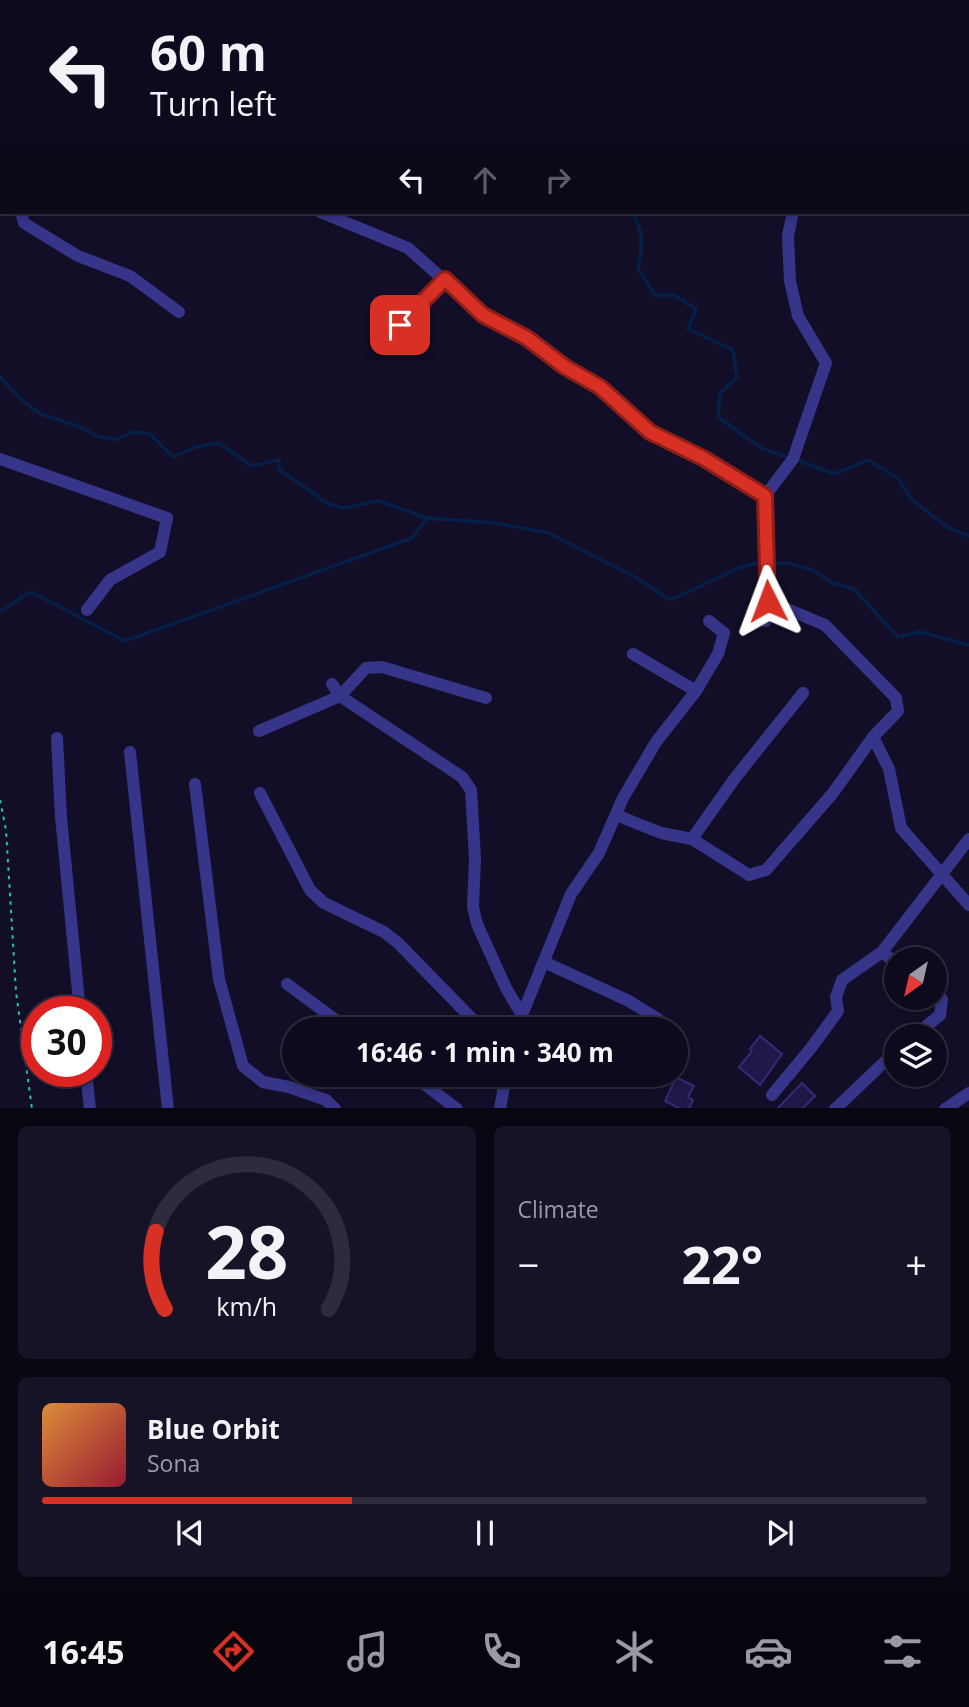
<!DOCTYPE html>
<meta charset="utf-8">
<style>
body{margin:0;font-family:"Open Sans",sans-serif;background:#171327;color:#f1f3f6;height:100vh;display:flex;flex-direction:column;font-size:26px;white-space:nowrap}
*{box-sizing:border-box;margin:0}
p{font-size:23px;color:#9b9aa4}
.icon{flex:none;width:38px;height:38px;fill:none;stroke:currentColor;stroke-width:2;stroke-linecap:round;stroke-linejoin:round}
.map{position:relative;height:1108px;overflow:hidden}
.details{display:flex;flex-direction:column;gap:18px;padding:18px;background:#080610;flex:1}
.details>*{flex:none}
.hud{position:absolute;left:0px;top:0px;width:970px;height:214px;box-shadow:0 4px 10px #0003,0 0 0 2px #2e2b3c;background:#0e0a1e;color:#f1f3f6;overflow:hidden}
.needle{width:46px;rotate:214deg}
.fabs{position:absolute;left:884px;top:947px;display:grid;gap:14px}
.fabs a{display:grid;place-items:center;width:63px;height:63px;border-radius:50%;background:#0e0a1e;box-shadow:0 4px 10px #0003,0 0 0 2px #2e2b3c;font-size:35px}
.speed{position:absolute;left:21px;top:996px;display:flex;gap:14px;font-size:35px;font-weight:700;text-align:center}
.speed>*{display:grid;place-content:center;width:91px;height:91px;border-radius:50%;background:#0e0a1e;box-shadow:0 4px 10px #0003,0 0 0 2px #2e2b3c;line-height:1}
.speed .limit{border:10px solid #d22;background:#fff;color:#111}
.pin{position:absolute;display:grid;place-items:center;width:60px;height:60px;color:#fff;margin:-30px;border-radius:14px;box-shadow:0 4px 10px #0006}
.me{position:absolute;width:77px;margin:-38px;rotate:357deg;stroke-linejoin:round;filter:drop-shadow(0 0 5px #0008)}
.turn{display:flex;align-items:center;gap:24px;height:147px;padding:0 35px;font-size:32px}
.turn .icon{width:91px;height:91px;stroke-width:2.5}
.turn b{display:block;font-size:49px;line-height:60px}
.lanes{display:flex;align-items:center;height:66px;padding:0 35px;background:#0003;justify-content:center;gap:35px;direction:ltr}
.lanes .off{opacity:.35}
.big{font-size:52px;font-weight:700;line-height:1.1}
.details .card{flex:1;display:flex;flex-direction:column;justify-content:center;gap:10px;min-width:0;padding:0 24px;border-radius:10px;background:#171327}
.details .dial{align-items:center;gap:0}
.dial svg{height:182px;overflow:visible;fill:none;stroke:#2e2b3c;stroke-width:7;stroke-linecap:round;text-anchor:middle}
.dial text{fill:#f1f3f6;stroke:none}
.song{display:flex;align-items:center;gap:21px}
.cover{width:84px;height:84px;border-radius:10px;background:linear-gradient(135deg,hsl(30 70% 55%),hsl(350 70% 35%))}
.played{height:7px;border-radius:4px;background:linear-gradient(90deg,#d93025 35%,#2e2b3c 35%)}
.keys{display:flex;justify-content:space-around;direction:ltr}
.heat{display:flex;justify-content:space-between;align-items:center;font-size:38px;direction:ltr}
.details .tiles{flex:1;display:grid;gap:18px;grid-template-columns:1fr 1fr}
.card:last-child{grid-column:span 2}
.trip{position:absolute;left:282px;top:1017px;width:406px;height:70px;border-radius:35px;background:#0e0a1e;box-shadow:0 4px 10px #0003,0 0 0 2px #2e2b3c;font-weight:700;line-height:70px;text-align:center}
.tab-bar{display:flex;height:112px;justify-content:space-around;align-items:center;background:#06040c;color:#9b9aa4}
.tab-bar .icon{width:49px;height:49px}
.tab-bar .on{color:#d93025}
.tab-bar b{font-size:32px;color:#f1f3f6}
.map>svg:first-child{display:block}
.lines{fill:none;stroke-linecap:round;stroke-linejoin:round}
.stream{stroke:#061f48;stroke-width:3.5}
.building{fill:#21184a;stroke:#372977;stroke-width:2}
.path{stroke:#26c1b4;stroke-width:2;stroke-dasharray:3.5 5;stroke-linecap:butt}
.minor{stroke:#37358a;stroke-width:12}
.route-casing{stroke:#8d1f18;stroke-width:18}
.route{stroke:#d93025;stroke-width:12}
</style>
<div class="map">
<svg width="969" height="1109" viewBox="0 0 969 1109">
<rect width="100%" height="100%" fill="#120e28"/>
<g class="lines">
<g class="stream">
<polyline points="541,0 542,2"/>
<path d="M 630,212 C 645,228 642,249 638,269 L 655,295 L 674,295 L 696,309 L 688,329 L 733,350 L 737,377 L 720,393 L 718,417 L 761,448 L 790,458"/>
<polyline points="0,377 24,402 41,414 81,427 99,437 117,439 134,432 150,434 173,457 196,447 218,443 252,466 279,460 279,469 328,504 343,508 379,501 427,518 495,523 549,533 633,576 671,600 739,568 757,563 787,563 812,570 832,583 854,589 898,637 920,632 969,645"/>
<polyline points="797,460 834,474 868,460 898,478 911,499 947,527 969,536"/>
<polyline points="0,611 31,592 125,641 412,538 427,518"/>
</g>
</g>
<g class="building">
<polygon points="760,1036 782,1054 760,1085 739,1067 752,1051 750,1049"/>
<polygon points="676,1077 694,1086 688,1097 693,1100 689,1109 681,1109 665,1101"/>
<polygon points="802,1083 815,1096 802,1109 777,1109"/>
</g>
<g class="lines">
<polyline class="path" points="0,800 6,830 16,992 32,1109"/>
<g class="minor">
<polyline points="827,2 827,0"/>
<polyline points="0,40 2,41"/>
<polyline points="0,132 2,132"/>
<polyline points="21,212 24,223 78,256 130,276 179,312"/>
<polyline points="320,212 408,248 483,315 527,338 565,367 600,388 650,432 703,458 765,496 768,601 766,621"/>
<polyline points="383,339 416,311 445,279"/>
<polyline points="0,459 167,518 160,552 110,580 87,610"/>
<polyline points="765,496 793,459 826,363 798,316 790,281 788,236 793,212"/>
<polyline points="332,684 340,696 462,777 471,790 475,859 473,907 477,924 506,988 522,1015 519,1029"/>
<polyline points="696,691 718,654 724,633 709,621"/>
<polyline points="259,731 340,696 366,668 382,667 486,698"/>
<polyline points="873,737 889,769 901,828 969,905"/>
<polyline points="57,738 61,817 80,1012"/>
<polyline points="130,752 168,1109"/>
<polyline points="195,784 219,979 243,1066 263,1082 289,1087 326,1100 335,1109"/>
<polyline points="260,793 310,890 324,903 384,932 398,943 482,1029"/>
<polyline points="616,815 661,833 692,839 749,875 766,870 833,793 873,737 898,711 896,698 825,625 768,601"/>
<polyline points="692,839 735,778 803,693"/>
<polyline points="882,952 896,963"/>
<polyline points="544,962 629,1001 658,1019"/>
<polyline points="287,984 348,1029"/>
<polyline points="522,1015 571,894 599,853 623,798 656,742 696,691 633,654"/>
<polyline points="914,1036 940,1015 942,999 934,994"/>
<polyline points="86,1071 90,1109"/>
<polyline points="411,1074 457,1109"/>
<polyline points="772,1095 811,1048 838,1011 836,997 842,980 882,952 969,839"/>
<polyline points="500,1109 506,1074"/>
<polyline points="835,1109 896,1051"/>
<polyline points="945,1109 969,1093"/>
</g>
</g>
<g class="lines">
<defs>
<polyline id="route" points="400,325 445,279 483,315 527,338 565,367 600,387 650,432 703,458 765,496 768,601"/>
</defs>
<use href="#route" class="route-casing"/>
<use href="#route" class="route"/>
</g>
</svg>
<div class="fabs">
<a><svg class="needle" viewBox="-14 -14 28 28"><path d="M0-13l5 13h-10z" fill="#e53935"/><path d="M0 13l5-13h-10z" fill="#9b9aa4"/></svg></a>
<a><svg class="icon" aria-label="layers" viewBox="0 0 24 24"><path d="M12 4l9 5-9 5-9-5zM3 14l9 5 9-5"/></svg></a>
</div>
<div class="speed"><div class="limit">30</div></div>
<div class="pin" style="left:400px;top:325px;background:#d93025"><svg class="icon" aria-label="arrive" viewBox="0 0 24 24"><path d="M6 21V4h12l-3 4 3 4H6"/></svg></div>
<svg class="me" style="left:768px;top:601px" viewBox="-20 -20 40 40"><path d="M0-17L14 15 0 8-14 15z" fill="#d93025" stroke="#fff" stroke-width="4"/></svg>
<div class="trip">16:46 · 1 min · 340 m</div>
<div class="hud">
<div class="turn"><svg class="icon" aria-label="left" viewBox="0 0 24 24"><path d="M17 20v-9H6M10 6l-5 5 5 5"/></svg><div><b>60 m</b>Turn left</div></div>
<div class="lanes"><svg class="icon" aria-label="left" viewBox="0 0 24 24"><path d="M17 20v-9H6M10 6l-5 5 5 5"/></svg><svg class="icon off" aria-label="ahead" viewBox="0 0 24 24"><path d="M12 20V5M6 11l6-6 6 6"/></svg><svg class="icon off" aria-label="right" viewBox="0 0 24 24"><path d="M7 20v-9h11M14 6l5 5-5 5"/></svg></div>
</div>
</div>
<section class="details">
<div class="tiles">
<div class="card dial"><svg viewBox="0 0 100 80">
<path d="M14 69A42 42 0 1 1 86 69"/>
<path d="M14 69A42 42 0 0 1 10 35" stroke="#d93025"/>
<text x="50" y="56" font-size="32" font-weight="700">28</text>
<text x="50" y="72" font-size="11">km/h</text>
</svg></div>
<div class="card"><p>Climate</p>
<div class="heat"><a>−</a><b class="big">22°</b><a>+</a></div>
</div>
<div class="card">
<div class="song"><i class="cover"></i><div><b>Blue Orbit</b><p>Sona</p></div></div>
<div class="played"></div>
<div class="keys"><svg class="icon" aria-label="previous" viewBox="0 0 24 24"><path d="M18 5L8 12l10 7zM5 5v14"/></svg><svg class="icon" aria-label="pause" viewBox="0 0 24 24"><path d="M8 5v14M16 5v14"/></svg><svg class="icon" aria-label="next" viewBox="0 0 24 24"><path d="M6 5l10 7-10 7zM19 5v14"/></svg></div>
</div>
</div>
</section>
<nav class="tab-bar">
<b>16:45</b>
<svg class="icon on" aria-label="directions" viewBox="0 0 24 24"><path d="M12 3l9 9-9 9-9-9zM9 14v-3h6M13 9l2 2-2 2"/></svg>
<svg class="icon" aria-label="music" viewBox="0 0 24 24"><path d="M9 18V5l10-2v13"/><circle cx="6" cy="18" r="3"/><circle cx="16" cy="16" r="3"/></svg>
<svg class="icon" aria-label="phone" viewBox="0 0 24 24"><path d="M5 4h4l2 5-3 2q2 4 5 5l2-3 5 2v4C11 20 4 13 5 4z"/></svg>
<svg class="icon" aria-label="climate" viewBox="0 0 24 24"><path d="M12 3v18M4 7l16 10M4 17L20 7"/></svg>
<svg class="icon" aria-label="car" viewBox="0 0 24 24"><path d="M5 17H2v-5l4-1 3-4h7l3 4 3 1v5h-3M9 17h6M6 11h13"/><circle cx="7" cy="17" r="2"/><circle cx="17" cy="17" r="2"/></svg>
<svg class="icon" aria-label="filters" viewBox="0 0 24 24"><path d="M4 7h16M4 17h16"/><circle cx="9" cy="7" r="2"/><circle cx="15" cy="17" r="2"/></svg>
</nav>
